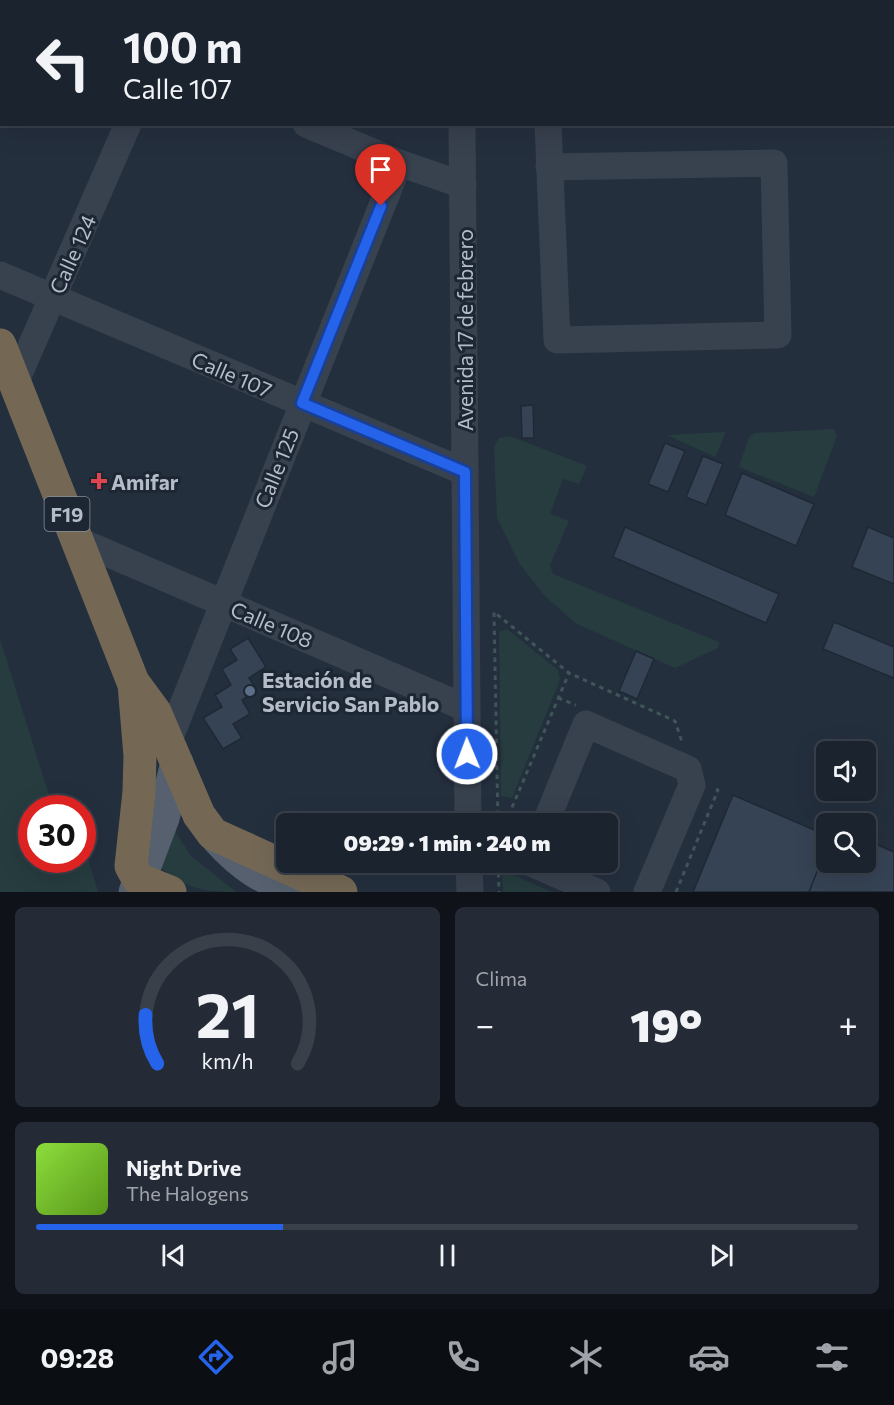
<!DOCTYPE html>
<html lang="es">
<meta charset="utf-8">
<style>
body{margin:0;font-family:Commissioner,sans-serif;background:#242b36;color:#f1f3f6;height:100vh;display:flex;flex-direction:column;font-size:22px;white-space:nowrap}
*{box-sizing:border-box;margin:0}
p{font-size:20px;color:#a0a4aa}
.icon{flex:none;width:33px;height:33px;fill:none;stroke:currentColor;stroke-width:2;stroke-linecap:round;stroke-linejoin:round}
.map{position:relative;height:892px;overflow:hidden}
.details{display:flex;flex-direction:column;gap:15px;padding:15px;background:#0f1319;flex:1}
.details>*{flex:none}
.hud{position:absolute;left:0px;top:0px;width:894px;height:126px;box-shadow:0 6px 24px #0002,0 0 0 2px #39404a;background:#1b232e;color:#f1f3f6;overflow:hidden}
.buttons{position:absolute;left:816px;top:741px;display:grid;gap:12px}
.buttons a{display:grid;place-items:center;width:60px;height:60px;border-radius:9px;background:#1b232e;box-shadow:0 6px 24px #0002,0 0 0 2px #39404a;font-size:30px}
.speed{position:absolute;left:18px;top:795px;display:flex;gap:12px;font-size:30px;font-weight:700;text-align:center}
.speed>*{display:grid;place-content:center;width:78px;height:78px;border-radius:50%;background:#1b232e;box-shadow:0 6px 24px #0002,0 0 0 2px #39404a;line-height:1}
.speed .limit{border:9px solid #d22;background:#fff;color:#111}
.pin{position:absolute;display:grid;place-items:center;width:51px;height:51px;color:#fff;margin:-62px -26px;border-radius:50% 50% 50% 0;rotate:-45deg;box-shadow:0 0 6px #0007}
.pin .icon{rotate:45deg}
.me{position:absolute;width:66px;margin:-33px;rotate:359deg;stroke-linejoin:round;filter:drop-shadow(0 0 4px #0008)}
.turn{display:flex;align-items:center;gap:21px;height:126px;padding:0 24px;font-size:27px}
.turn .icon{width:78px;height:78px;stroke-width:2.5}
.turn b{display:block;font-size:42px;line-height:51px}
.big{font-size:45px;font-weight:800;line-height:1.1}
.details .widget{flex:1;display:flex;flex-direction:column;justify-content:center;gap:9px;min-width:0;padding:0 21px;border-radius:9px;background:#242b36}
.details .dial{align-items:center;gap:0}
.dial svg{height:156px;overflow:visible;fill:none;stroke:#39404a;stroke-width:7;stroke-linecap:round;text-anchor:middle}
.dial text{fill:#f1f3f6;stroke:none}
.song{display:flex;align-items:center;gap:18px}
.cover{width:72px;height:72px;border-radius:9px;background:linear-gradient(135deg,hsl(90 70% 55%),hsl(90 70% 35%))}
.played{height:6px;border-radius:3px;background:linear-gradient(90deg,#2563eb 30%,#39404a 30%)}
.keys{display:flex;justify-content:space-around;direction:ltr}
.heat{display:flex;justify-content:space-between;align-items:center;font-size:33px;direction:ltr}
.details .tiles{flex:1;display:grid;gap:15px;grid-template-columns:1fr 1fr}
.widget:last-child{grid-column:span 2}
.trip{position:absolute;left:276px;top:813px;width:342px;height:60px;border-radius:9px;background:#1b232e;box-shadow:0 6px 24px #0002,0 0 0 2px #39404a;font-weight:800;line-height:60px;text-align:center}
.menu{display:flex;height:96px;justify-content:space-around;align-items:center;background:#0b0e12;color:#a0a4aa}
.menu .icon{width:42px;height:42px}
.menu .on{color:#2563eb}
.menu b{font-size:27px;color:#f1f3f6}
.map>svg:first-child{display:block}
.green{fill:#263c3f}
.building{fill:#364354;stroke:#1f2835;stroke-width:1.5}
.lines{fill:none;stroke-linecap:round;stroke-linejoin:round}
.path{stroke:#3f5557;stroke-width:3;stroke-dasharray:4.5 4.5;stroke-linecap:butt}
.minor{stroke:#38414e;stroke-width:27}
.major{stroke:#56606e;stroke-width:33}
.highway{stroke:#746855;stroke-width:33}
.route-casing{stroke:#184099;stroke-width:15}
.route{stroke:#2563eb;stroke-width:10}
.health-dot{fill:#e0444e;stroke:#1d2633;stroke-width:2}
.service-dot{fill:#5c6f8a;stroke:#1d2633;stroke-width:2}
.labels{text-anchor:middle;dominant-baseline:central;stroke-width:6;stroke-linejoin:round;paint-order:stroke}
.shield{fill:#1d2633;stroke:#878f9c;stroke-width:1.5}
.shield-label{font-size:20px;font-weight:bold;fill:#b4bcc9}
.street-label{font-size:21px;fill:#b4bcc9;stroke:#1d2633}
.poi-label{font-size:21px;font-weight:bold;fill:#b4bcc9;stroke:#1d2633;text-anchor:start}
</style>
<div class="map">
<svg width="894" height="892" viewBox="0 0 894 892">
<rect width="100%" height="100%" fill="#242f3e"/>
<g class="green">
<polygon points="834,429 837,436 814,497 739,467 749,437 755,433"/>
<polygon points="726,432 715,457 667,435"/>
<polygon points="510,436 587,466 579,484 563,479 550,514 569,521 550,565 553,574 719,642 718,648 675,668 575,623 544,595 519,563 497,518 494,447 499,438"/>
<polygon points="507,629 558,670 560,680 512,798 501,796 499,632"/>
<polygon points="0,639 53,808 32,808 32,860 82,860 83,842 98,892 0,892"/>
<path d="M 172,827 L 191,856 L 236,892 C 204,892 186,889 160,867 Z"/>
<polygon points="502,870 552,892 503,892"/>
</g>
<g class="building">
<polygon points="686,0 817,0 817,2 633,2"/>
<polygon points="533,405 534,438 522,438 521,406"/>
<polygon points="665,443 685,451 668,492 648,484"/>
<polygon points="703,456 723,464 706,505 686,497"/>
<polygon points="742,473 814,504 796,546 725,515"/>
<polygon points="625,527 779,594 766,623 613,557"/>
<polygon points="868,527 894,538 894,584 852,567"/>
<polygon points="834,622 894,647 894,678 823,649"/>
<polygon points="248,638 266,667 249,678 257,690 242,700 250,714 233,724 242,738 223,749 203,718 222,707 215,695 231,685 222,669 237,660 230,649"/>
<polygon points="636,651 654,659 637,699 619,691"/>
<polygon points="733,795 826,835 826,862 866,862 866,840 894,852 894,892 693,892"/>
<polygon points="866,840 894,852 894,892 809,892 826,849 826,862 866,862"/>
</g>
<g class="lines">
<g class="path">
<polyline points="558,698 576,705"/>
<polyline points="498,824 494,612 569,673 675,721 682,742"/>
<polyline points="505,824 569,673"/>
<polyline points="498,864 508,868"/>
<polyline points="498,864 499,892"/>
<polyline points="676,892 718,790 714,788"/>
</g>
<g class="minor">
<polyline points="19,0 22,2"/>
<polyline points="461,0 461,2"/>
<polyline points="544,0 544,2"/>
<polyline points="182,2 183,0"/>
<polyline points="306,124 399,163 463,185"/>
<polyline points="462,124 468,824"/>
<polyline points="548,124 557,340 778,335 774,163 549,167"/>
<polyline points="0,275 465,472"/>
<polyline points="15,383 128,124"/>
<polyline points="77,540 466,708"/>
<polyline points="169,740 399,163"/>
<polyline points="545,824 586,724 688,769 692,785 647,892"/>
<polyline points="469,862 470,892"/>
<polyline points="529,862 597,892"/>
</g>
<g class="major">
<path d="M 218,839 C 244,868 262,877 297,892"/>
<polyline points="135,892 163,818 177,763"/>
</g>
<g class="highway">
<polyline points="0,345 133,682 155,712 199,815 213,834 341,892"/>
<polyline points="134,684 140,756 139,792 131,866 138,879 170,892"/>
</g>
</g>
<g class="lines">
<defs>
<polyline id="route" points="381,206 302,403 465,472 467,754"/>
</defs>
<use href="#route" class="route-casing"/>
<use href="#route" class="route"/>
</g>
<path class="health-dot" d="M96 472h6v6h6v6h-6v6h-6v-6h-6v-6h6z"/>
<circle class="service-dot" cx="250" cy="691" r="6"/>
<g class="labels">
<rect class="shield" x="44.5" y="497" width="45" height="34" rx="4.5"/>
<g class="shield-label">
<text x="67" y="514">F19</text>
</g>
<g class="street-label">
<text transform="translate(72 254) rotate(-66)">Calle 124</text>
<text transform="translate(464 330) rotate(-90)">Avenida 17 de febrero</text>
<text transform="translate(232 374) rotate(23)">Calle 107</text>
<text transform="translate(276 468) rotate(-68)">Calle 125</text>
<text transform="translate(272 624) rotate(23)">Calle 108</text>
</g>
<g class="poi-label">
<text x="111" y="481">Amifar</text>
<text x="262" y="679">Estación de<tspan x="262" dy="24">Servicio San Pablo</tspan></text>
</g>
</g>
</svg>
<div class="buttons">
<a><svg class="icon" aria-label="sound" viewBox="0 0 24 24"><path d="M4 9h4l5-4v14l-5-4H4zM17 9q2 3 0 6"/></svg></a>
<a><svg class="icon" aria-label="search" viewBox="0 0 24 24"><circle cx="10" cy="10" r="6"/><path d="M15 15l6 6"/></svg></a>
</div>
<div class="speed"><div class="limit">30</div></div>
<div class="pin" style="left:381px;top:206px;background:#d93025"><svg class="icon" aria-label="arrive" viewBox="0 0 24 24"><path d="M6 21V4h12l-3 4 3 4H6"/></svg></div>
<svg class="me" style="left:467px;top:754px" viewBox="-20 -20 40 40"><circle r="17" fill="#2563eb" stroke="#fff" stroke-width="3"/><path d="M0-11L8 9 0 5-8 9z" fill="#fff"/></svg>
<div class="trip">09:29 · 1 min · 240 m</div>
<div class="hud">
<div class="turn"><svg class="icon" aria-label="left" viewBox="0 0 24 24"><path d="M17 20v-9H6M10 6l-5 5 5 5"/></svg><div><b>100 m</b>Calle 107</div></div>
</div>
</div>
<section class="details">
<div class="tiles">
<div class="widget dial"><svg viewBox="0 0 100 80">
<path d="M14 69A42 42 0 1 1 86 69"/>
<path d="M14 69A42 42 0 0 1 8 44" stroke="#2563eb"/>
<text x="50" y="56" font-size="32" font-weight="700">21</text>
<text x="50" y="72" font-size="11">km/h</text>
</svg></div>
<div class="widget"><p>Clima</p>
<div class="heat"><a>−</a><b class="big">19°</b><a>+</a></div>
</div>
<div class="widget">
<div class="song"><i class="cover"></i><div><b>Night Drive</b><p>The Halogens</p></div></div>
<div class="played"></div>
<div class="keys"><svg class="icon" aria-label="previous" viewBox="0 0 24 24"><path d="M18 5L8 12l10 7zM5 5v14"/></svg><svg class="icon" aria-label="pause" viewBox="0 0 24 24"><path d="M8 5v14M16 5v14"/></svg><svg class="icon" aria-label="next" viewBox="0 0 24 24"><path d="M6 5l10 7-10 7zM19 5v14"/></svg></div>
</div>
</div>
</section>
<nav class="menu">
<b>09:28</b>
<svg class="icon on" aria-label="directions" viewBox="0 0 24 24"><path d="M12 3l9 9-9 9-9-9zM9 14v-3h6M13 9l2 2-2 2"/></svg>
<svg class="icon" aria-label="music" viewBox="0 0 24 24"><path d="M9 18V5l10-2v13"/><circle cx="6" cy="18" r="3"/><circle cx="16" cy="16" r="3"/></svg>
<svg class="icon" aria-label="phone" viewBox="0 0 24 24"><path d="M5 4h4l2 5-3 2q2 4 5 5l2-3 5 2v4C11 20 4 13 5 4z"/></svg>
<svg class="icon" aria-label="climate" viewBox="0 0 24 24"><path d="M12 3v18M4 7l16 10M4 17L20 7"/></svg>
<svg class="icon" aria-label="car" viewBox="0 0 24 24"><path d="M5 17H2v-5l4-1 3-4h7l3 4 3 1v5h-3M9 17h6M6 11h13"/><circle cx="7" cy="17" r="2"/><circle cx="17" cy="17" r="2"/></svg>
<svg class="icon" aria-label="filters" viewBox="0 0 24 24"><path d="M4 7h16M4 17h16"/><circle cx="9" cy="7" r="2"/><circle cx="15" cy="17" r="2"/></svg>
</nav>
